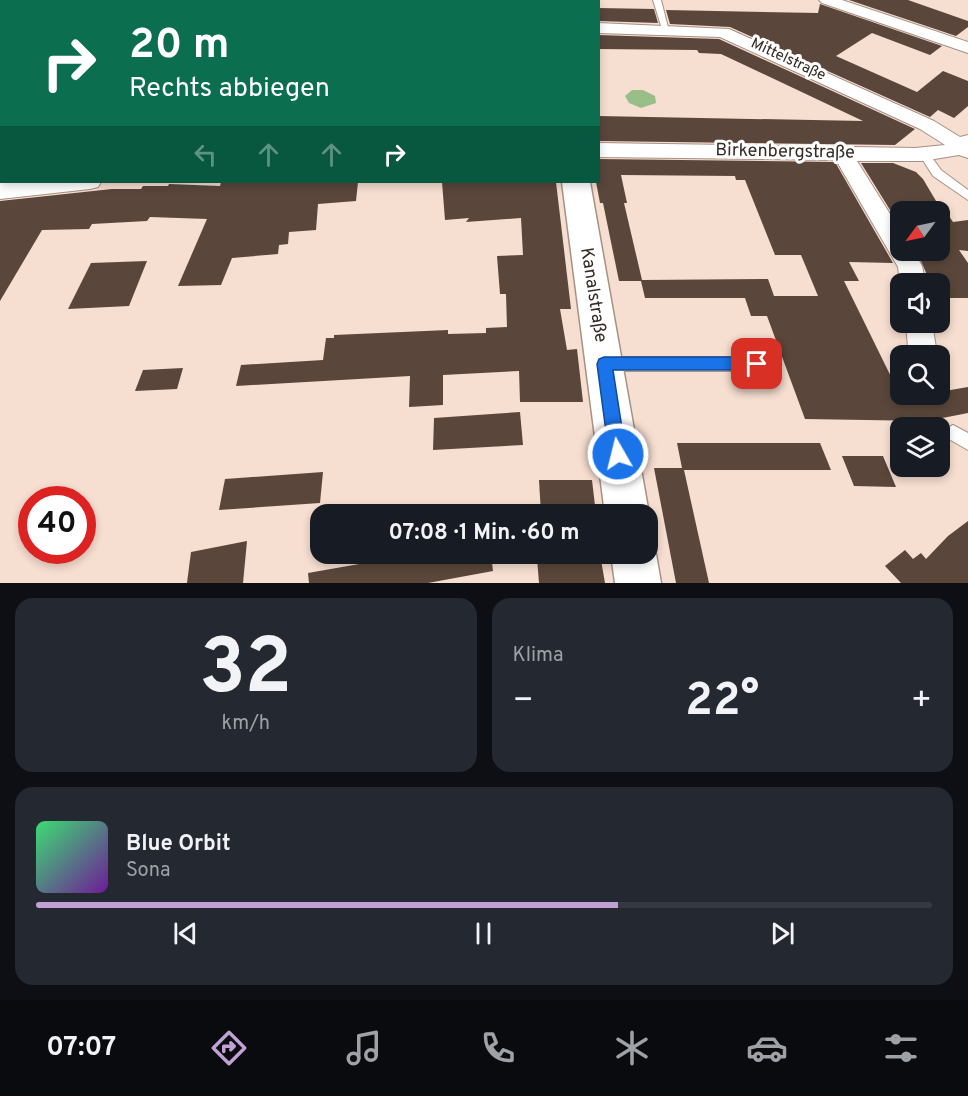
<!DOCTYPE html>
<html lang="de">
<meta charset="utf-8">
<style>
body{margin:0;font-family:Overpass,sans-serif;background:#242831;color:#f1f3f6;height:100vh;display:flex;flex-direction:column;font-size:22px;white-space:nowrap}
*{box-sizing:border-box;margin:0}
p{font-size:20px;color:#9ea1a6}
.icon{flex:none;width:33px;height:33px;fill:none;stroke:currentColor;stroke-width:2;stroke-linecap:round;stroke-linejoin:round}
.map{position:relative;height:583px;overflow:hidden}
.details{display:flex;flex-direction:column;gap:15px;padding:15px;background:#0d0f14;flex:1}
.details>*{flex:none}
.hud{position:absolute;left:0px;top:0px;width:600px;height:183px;box-shadow:0 3px 9px #0003;background:#0b6e4f;color:#fff;overflow:hidden}
.needle{width:39px;rotate:237deg}
.fabs{position:absolute;left:890px;top:201px;display:grid;gap:12px}
.fabs a{display:grid;place-items:center;width:60px;height:60px;border-radius:12px;background:#171b24;box-shadow:0 3px 9px #0003;font-size:30px}
.speed{position:absolute;left:18px;top:486px;display:flex;gap:12px;font-size:30px;font-weight:700;text-align:center}
.speed>*{display:grid;place-content:center;width:78px;height:78px;border-radius:50%;background:#171b24;box-shadow:0 3px 9px #0003;line-height:1}
.speed .limit{border:9px solid #d22;background:#fff;color:#111}
.pin{position:absolute;display:grid;place-items:center;width:51px;height:51px;color:#fff;margin:-26px;border-radius:12px;box-shadow:0 3px 9px #0006}
.me{position:absolute;width:66px;margin:-33px;rotate:352deg;stroke-linejoin:round;filter:drop-shadow(0 0 4px #0008)}
.turn{display:flex;align-items:center;gap:21px;height:126px;padding:0 30px;font-size:27px}
.turn .icon{width:78px;height:78px;stroke-width:2.5}
.turn b{display:block;font-size:42px;line-height:51px}
.lanes{display:flex;align-items:center;height:57px;padding:0 30px;background:#0003;justify-content:center;gap:30px;direction:ltr}
.lanes .off{opacity:.35}
.big{font-size:45px;font-weight:700;line-height:1.1}
.details .card{flex:1;display:flex;flex-direction:column;justify-content:center;gap:9px;min-width:0;padding:0 21px;border-radius:18px;background:#242831}
.details .dial{align-items:center;gap:0}
.dial b{font-size:78px;line-height:1}
.song{display:flex;align-items:center;gap:18px}
.cover{width:72px;height:72px;border-radius:9px;background:linear-gradient(135deg,hsl(140 70% 55%),hsl(280 70% 35%))}
.played{height:6px;border-radius:3px;background:linear-gradient(90deg,#c1a0d5 65%,#363941 65%)}
.keys{display:flex;justify-content:space-around;direction:ltr}
.heat{display:flex;justify-content:space-between;align-items:center;font-size:33px;direction:ltr}
.details .tiles{flex:1;display:grid;gap:15px;grid-template-columns:1fr 1fr}
.card:last-child{grid-column:span 2}
.trip{position:absolute;left:310px;top:504px;width:348px;height:60px;border-radius:18px;background:#171b24;box-shadow:0 3px 9px #0003;font-weight:700;line-height:60px;text-align:center}
.tabs{display:flex;height:96px;justify-content:space-around;align-items:center;background:#090b0e;color:#9ea1a6}
.tabs .icon{width:42px;height:42px}
.tabs .current{color:#c1a0d5}
.tabs b{font-size:27px;color:#f1f3f6}
.map>svg:first-child{display:block}
.green{fill:#99bf89}
.building{fill:#5a463b;fill-rule:evenodd}
.lines{fill:none;stroke-linecap:round;stroke-linejoin:round}
.lane-casing{stroke:#a79184;stroke-width:2}
.street-casing{stroke:#a79184;stroke-width:2}
.secondary-casing{stroke:#a79184;stroke-width:3}
.lane{fill:#fff;fill-rule:evenodd}
.street{fill:#fff;fill-rule:evenodd}
.secondary{fill:#fff;fill-rule:evenodd}
.route{fill:#1a73e8;stroke:#114b97;stroke-width:1.5}
.labels{text-anchor:middle;dominant-baseline:central;stroke-width:6;stroke-linejoin:round;paint-order:stroke}
.far-street-label{font-size:15px;fill:#342b26;stroke:#fff}
.street-label{font-size:18px;fill:#342b26;stroke:#fff}
</style>
<div class="map">
<svg width="968" height="583" viewBox="0 0 968 583">
<rect width="100%" height="100%" fill="#f6ded0"/>
<polygon class="green" points="632,90 643,90 655,96 656,103 641,108 629,103 625,96"/>
<g class="building">
<polygon points="849,0 908,0 968,21 968,27 956,36"/>
<polygon points="820,4 942,46 930,55 872,33 836,56 917,92 943,71 968,81 968,106 954,118 938,110 930,117 730,27 670,24 666,10 818,13"/>
<polygon points="598,8 654,9 658,23 598,21"/>
<polygon points="598,35 719,39 915,129 895,145 598,141 598,116 863,121 721,54 699,53 697,50 598,49"/>
<path d="M 598,159 L 835,162 L 893,263 L 849,262 L 859,281 L 844,281 L 902,399 L 939,394 L 939,392 L 968,387 L 968,413 L 927,421 L 805,419 L 767,316 L 751,316 L 745,298 L 645,298 L 641,281 L 619,281 L 603,203 L 600,203 L 596,182 L 598,182 ZM 621,175 L 735,176 L 736,180 L 745,180 L 775,255 L 801,255 L 818,296 L 774,296 L 768,279 L 642,280 L 624,203 L 627,203 Z"/>
<polygon points="861,163 893,163 916,172 923,179 939,206 939,201 953,222 968,220 968,251 959,250 968,263 968,298 944,298 939,291 939,284 935,284 931,277 928,277 916,250 939,250 939,212 900,212 900,226"/>
<polygon points="221,182 358,182 356,201 318,204 316,230 289,232 288,244 279,245 278,254 232,258 221,285 178,286 207,219 150,217 147,221 92,224 89,229 42,230 0,301 0,201 112,189 141,189 143,186 168,186 169,184 220,186"/>
<polygon points="442,182 556,182 571,309 560,309 567,350 577,349 583,402 520,402 519,371 443,375 443,405 409,407 410,376 236,386 241,365 323,360 326,338 334,338 334,335 448,330 448,334 486,333 486,328 507,327 506,294 500,294 497,256 523,255 521,218 466,222 469,218 445,220"/>
<polygon points="147,261 129,306 68,309 91,263"/>
<polygon points="183,368 177,389 135,391 143,370"/>
<polygon points="520,412 523,445 433,450 434,418"/>
<polygon points="677,443 820,443 831,470 684,470 709,583 676,583 654,468 682,468"/>
<polygon points="842,456 883,456 896,487 854,486"/>
<polygon points="323,472 320,503 219,510 225,479"/>
<polygon points="539,480 592,480 596,514 541,514"/>
<polygon points="968,521 968,583 901,583 885,566 905,550 913,559 921,553 926,559 948,536"/>
<polygon points="247,541 243,583 187,583 191,552"/>
<polygon points="416,554 491,554 493,571 428,583 309,583 308,573"/>
<polygon points="543,554 600,554 605,583 539,583 537,558 543,557"/>
</g>
<g class="lines">
<defs>
<g id="lane">
<polygon points="653,0 661,0 669,31 662,29"/>
<polygon points="924,150 928,152 941,170 968,190 968,200 933,176 919,154"/>
<polygon points="606,357 757,357 762,359 764,364 762,369 757,371 606,371 601,369 599,364 601,359"/>
<polygon points="953,425 968,433 968,450 947,438 945,433 947,428"/>
</g>
<g id="street">
<polygon points="819,0 842,0 968,42 968,53 822,3"/>
<polygon points="598,23 729,29 934,121 960,137 968,135 968,158 959,155 922,161 857,161 900,230 900,250 913,250 922,266 926,284 900,284 898,267 836,160 598,157 598,143 915,148 945,145 920,129 720,37 598,33"/>
<rect x="0" y="68" width="2" height="10"/>
<polygon points="20,182 101,182 98,187 90,189 0,199 0,183"/>
<polygon points="906,322 932,322 936,348 932,356 912,356 908,348"/>
</g>
<g id="secondary">
<rect x="538" y="0" width="20" height="2"/>
<polygon points="562,182 590,182 649,514 648,516 605,514"/>
<polygon points="648,538 656,554 661,583 615,583 611,554 648,554"/>
</g>
</defs>
<use href="#lane" class="lane-casing"/>
<use href="#street" class="street-casing"/>
<use href="#secondary" class="secondary-casing"/>
<use href="#lane" class="lane"/>
<use href="#street" class="street"/>
<use href="#secondary" class="secondary"/>
</g>
<polygon class="route" points="604,357 757,357 762,359 764,364 762,368 757,370 613,370 626,454 624,460 618,462 612,460 609,454 597,364 599,359"/>
<g class="labels">
<g class="far-street-label">
<text transform="translate(788 60) rotate(25)">Mittelstraße</text>
</g>
<g class="street-label">
<text transform="translate(785 152) rotate(1)">Birkenbergstraße</text>
<text transform="translate(593 295) rotate(81)">Kanalstraße</text>
</g>
</g>
</svg>
<div class="fabs">
<a><svg class="needle" viewBox="-14 -14 28 28"><path d="M0-13l5 13h-10z" fill="#e53935"/><path d="M0 13l5-13h-10z" fill="#9ea1a6"/></svg></a>
<a><svg class="icon" aria-label="sound" viewBox="0 0 24 24"><path d="M4 9h4l5-4v14l-5-4H4zM17 9q2 3 0 6"/></svg></a>
<a><svg class="icon" aria-label="search" viewBox="0 0 24 24"><circle cx="10" cy="10" r="6"/><path d="M15 15l6 6"/></svg></a>
<a><svg class="icon" aria-label="layers" viewBox="0 0 24 24"><path d="M12 4l9 5-9 5-9-5zM3 14l9 5 9-5"/></svg></a>
</div>
<div class="speed"><div class="limit">40</div></div>
<div class="pin" style="left:757px;top:364px;background:#d93025"><svg class="icon" aria-label="arrive" viewBox="0 0 24 24"><path d="M6 21V4h12l-3 4 3 4H6"/></svg></div>
<svg class="me" style="left:618px;top:454px" viewBox="-20 -20 40 40"><circle r="17" fill="#1a73e8" stroke="#fff" stroke-width="3"/><path d="M0-11L8 9 0 5-8 9z" fill="#fff"/></svg>
<div class="trip">07:08 · 1 Min. · 60 m</div>
<div class="hud">
<div class="turn"><svg class="icon" aria-label="right" viewBox="0 0 24 24"><path d="M7 20v-9h11M14 6l5 5-5 5"/></svg><div><b>20 m</b>Rechts abbiegen</div></div>
<div class="lanes"><svg class="icon off" aria-label="left" viewBox="0 0 24 24"><path d="M17 20v-9H6M10 6l-5 5 5 5"/></svg><svg class="icon off" aria-label="ahead" viewBox="0 0 24 24"><path d="M12 20V5M6 11l6-6 6 6"/></svg><svg class="icon off" aria-label="ahead" viewBox="0 0 24 24"><path d="M12 20V5M6 11l6-6 6 6"/></svg><svg class="icon" aria-label="right" viewBox="0 0 24 24"><path d="M7 20v-9h11M14 6l5 5-5 5"/></svg></div>
</div>
</div>
<section class="details">
<div class="tiles">
<div class="card dial"><b>32</b><p>km/h</p></div>
<div class="card"><p>Klima</p>
<div class="heat"><a>−</a><b class="big">22°</b><a>+</a></div>
</div>
<div class="card">
<div class="song"><i class="cover"></i><div><b>Blue Orbit</b><p>Sona</p></div></div>
<div class="played"></div>
<div class="keys"><svg class="icon" aria-label="previous" viewBox="0 0 24 24"><path d="M18 5L8 12l10 7zM5 5v14"/></svg><svg class="icon" aria-label="pause" viewBox="0 0 24 24"><path d="M8 5v14M16 5v14"/></svg><svg class="icon" aria-label="next" viewBox="0 0 24 24"><path d="M6 5l10 7-10 7zM19 5v14"/></svg></div>
</div>
</div>
</section>
<nav class="tabs">
<b>07:07</b>
<svg class="icon current" aria-label="directions" viewBox="0 0 24 24"><path d="M12 3l9 9-9 9-9-9zM9 14v-3h6M13 9l2 2-2 2"/></svg>
<svg class="icon" aria-label="music" viewBox="0 0 24 24"><path d="M9 18V5l10-2v13"/><circle cx="6" cy="18" r="3"/><circle cx="16" cy="16" r="3"/></svg>
<svg class="icon" aria-label="phone" viewBox="0 0 24 24"><path d="M5 4h4l2 5-3 2q2 4 5 5l2-3 5 2v4C11 20 4 13 5 4z"/></svg>
<svg class="icon" aria-label="climate" viewBox="0 0 24 24"><path d="M12 3v18M4 7l16 10M4 17L20 7"/></svg>
<svg class="icon" aria-label="car" viewBox="0 0 24 24"><path d="M5 17H2v-5l4-1 3-4h7l3 4 3 1v5h-3M9 17h6M6 11h13"/><circle cx="7" cy="17" r="2"/><circle cx="17" cy="17" r="2"/></svg>
<svg class="icon" aria-label="filters" viewBox="0 0 24 24"><path d="M4 7h16M4 17h16"/><circle cx="9" cy="7" r="2"/><circle cx="15" cy="17" r="2"/></svg>
</nav>
